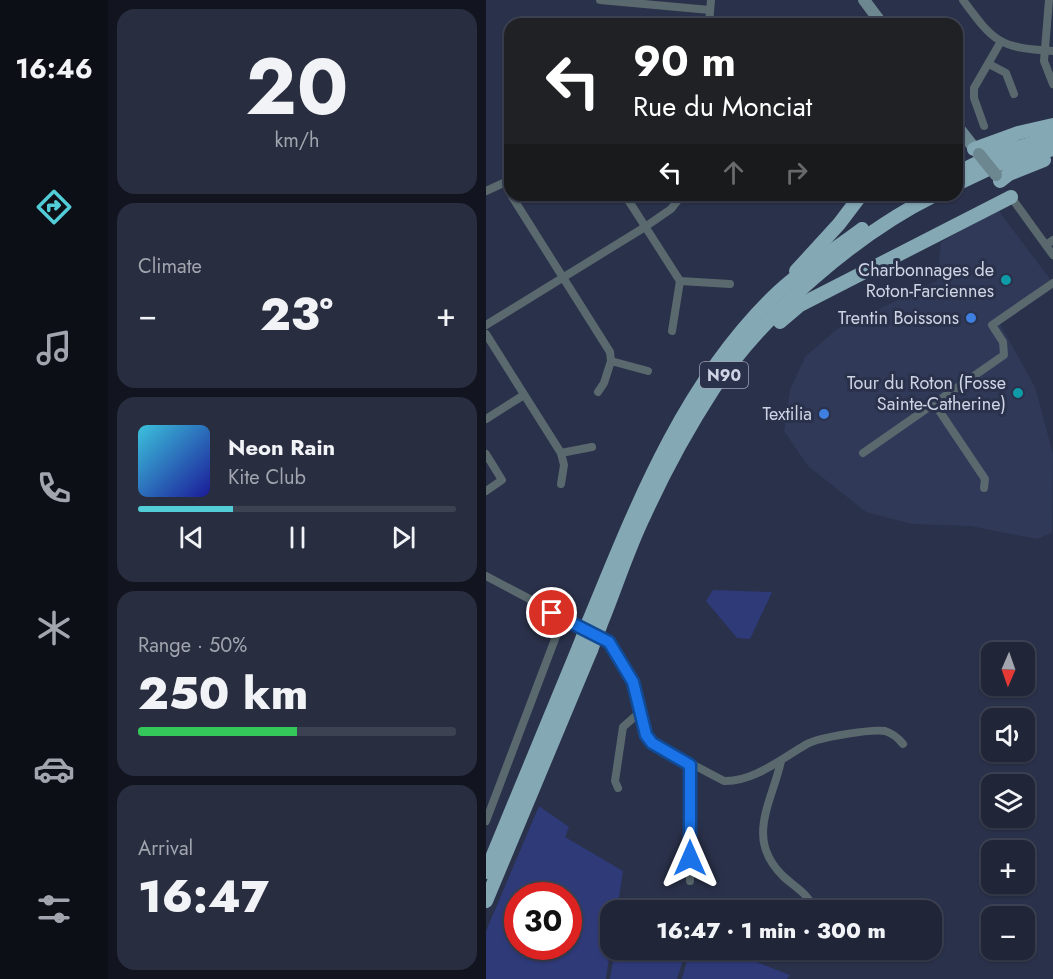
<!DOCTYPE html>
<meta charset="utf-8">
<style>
body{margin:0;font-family:Jost,sans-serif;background:#282d40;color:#f1f3f6;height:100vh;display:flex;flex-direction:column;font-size:22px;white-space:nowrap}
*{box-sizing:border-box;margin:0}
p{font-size:20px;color:#a2a5ae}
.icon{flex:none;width:33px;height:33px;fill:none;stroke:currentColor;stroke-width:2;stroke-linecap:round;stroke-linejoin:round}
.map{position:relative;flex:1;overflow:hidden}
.side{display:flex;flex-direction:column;gap:9px;padding:9px;background:#12141f;width:378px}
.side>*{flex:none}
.banner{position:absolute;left:18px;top:18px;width:459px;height:183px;border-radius:18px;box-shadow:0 2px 4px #0004,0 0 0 2px #3d4253;background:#202124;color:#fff;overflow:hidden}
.needle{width:39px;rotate:182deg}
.tools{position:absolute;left:495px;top:642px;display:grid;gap:12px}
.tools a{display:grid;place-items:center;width:54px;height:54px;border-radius:12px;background:#202538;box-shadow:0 2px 4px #0004,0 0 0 2px #3d4253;font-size:30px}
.speed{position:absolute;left:18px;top:882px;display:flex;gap:12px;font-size:30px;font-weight:700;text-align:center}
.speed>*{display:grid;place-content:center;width:78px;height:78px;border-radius:50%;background:#202538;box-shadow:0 2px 4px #0004,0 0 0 2px #3d4253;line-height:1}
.speed .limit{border:9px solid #d22;background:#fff;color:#111}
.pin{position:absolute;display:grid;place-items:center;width:51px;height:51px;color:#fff;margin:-26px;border:3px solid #fff;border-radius:50%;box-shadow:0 2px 6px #0007}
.me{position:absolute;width:66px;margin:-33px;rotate:0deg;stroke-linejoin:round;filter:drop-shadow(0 0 4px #0008)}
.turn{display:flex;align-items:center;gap:21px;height:126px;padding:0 30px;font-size:27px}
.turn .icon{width:78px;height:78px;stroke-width:2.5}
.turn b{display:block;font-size:42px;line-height:51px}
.lanes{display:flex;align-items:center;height:57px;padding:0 30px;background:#0003;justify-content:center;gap:30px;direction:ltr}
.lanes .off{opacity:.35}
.big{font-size:45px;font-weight:800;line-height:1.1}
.side .card{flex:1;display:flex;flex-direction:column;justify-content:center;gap:9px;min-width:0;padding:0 21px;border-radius:18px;background:#282d40}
.side .dial{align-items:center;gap:0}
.dial b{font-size:78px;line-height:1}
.song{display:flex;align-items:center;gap:18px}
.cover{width:72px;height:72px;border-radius:9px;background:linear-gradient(135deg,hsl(190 70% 55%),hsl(240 70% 35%))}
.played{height:6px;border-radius:3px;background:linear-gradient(90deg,#52ccd6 30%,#3d4253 30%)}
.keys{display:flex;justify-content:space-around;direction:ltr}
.heat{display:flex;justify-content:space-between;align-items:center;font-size:33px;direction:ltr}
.charge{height:9px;border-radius:4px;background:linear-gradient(90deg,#34c759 50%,#3d4253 0)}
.trip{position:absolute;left:114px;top:900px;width:342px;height:60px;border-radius:18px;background:#202538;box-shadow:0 2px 4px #0004,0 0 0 2px #3d4253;font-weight:800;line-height:60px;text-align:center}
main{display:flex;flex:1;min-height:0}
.dock{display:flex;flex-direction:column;width:108px;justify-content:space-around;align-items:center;background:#0d0f16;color:#a2a5ae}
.dock .icon{width:42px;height:42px}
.dock .active{color:#52ccd6}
.dock b{font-size:27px;color:#f1f3f6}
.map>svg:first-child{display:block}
.built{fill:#313959}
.green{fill:#2f3a79;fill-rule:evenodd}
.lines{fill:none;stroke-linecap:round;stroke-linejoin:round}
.minor{stroke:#59696e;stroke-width:8}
.secondary{stroke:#6d8790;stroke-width:12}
.trunk{stroke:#84a8b4;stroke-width:14}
.secondary-bridge{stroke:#6d8790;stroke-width:12}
.trunk-bridge{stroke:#84a8b4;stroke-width:14}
.route-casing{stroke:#114b97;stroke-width:15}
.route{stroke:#1a73e8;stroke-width:10}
.culture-dot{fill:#0f9aa8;stroke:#2a314a;stroke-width:2}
.shop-dot{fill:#3f7fe0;stroke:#2a314a;stroke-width:2}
.labels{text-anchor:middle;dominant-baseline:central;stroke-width:6;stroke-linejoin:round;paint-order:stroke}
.shield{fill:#2a314a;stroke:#9ea3b6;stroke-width:1.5}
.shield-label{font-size:16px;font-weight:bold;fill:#cfd4e5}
.poi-label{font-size:18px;fill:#cfd4e5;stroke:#2a314a;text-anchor:end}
</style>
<main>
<nav class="dock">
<b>16:46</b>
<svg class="icon active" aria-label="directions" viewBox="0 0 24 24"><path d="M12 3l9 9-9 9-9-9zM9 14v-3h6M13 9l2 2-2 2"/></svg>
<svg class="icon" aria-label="music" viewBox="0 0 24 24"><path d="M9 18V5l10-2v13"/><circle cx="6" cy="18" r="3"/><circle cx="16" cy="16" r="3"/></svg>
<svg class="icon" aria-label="phone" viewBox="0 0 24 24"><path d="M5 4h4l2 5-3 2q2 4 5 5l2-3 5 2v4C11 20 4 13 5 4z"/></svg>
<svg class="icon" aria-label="climate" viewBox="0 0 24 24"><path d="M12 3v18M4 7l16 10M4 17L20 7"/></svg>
<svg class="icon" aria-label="car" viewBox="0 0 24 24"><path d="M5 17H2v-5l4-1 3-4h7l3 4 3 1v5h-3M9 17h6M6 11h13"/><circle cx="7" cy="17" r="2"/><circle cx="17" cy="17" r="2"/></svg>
<svg class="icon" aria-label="filters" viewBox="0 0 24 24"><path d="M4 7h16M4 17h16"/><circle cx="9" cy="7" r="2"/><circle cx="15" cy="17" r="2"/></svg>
</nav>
<section class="side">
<div class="card dial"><b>20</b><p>km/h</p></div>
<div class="card"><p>Climate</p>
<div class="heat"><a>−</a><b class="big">23°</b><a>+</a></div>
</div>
<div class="card">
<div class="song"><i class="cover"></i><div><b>Neon Rain</b><p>Kite Club</p></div></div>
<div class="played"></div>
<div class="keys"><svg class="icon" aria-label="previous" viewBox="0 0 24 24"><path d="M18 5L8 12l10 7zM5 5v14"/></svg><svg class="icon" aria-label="pause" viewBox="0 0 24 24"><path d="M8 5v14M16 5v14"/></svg><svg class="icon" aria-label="next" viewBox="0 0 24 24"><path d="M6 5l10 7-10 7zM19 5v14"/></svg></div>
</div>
<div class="card"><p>Range · 50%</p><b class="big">250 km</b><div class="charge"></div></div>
<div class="card"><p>Arrival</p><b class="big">16:47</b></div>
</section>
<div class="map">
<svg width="567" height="979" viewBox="0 0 567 979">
<rect width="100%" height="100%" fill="#2a314a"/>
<polygon class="built" points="512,210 567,283 567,288 514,324 549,387 567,454 566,533 551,539 484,526 426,524 380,512 322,466 298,431 304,390 319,357 351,329 451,281 455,242"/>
<g class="green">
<polygon points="227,590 286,592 264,639 251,638 220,601"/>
<path d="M 53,806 L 83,827 L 79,837 L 137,871 L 131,910 L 124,910 L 124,949 L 120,979 L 0,979 L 0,931 ZM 32,896 L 82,896 L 82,946 L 32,946 Z"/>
<polygon points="129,950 200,950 191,979 124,979"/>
<polygon points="204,950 239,950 304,975 301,979 196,979"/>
</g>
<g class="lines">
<g class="minor">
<polyline points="114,0 224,10"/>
<path d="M 477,0 C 508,42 513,48 567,51"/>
<polyline points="563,0 558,61 567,84"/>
<polyline points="223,24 225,0"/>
<polyline points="503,64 520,73 528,94"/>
<polyline points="498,126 488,98 488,88 514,43"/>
<polyline points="0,191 24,180"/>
<polyline points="25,195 124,352 125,361"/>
<polyline points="139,195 194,281"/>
<polyline points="525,197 567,255"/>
<polyline points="560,245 567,240"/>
<polyline points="0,325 159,227 185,209 196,195"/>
<polyline points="186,331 194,281 244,284"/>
<polyline points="0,334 75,453"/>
<polyline points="112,392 118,383 125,361 162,371"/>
<polyline points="448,403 499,479 498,488"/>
<polyline points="0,419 38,395"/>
<polyline points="377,453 518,355 517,342 506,325 567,283"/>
<polyline points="0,454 16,480 0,491"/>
<polyline points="75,484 78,465 75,453 106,447"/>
<path d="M 0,576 L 123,641 L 147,682 L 160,735 L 166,743 L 238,781 C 268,782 296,758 321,744 C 334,737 385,729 399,731 C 406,733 413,739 417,744"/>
<path d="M 295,761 C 286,803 258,839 298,877 C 310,888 323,894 328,910"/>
<polyline points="132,788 129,781 137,727 154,712"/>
<polyline points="0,821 77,618"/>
<polyline points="204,881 204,765"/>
<polyline points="313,955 314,950"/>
</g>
<g class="secondary">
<polyline points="378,0 396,24"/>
<polyline points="471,126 493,154"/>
</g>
<g class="trunk">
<polyline points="488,149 532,133 567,125"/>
<polyline points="471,173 511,153 567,138"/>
<polyline points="514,181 523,174 558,160"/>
<polyline points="471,184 513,164 567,149"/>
<polyline points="310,271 353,224 375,195"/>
<polyline points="294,322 314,305 525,197"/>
<path d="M 103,621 C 150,507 196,387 286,298 C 312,272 347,251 376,229"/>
<path d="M 114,626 C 129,590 141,551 158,516 C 178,472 202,428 228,388 C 277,314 370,234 449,195"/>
<polyline points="0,872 93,647"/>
<polyline points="0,901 105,650"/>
</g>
<polyline class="secondary-bridge" points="493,154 510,175"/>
<g class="trunk-bridge">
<polyline points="93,647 103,621"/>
<polyline points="105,650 114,626"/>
</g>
</g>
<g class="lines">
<defs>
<polyline id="route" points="66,613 123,642 147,682 160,735 166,743 204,765 204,858"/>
</defs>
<use href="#route" class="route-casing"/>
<use href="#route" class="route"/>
</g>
<g class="culture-dot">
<circle cx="520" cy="280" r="6"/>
<circle cx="532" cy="393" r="6"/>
</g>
<g class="shop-dot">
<circle cx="485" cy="318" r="6"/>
<circle cx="338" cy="414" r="6"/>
</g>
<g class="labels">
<rect class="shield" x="214" y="362" width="48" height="26" rx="4.5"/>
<g class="shield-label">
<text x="238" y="375">N90</text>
</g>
<g class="poi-label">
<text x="508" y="270">Charbonnages de<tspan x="508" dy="21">Roton-Farciennes</tspan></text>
<text x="473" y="318">Trentin Boissons</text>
<text x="520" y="383">Tour du Roton (Fosse<tspan x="520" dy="21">Sainte-Catherine)</tspan></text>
<text x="326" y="414">Textilia</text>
</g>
</g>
</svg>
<div class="tools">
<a><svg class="needle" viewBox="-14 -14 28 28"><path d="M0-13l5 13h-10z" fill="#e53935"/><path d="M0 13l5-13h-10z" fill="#a2a5ae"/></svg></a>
<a><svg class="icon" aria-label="sound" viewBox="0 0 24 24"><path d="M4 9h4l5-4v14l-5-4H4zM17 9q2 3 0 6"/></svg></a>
<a><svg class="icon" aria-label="layers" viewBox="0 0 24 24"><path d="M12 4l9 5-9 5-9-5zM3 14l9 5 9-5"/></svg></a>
<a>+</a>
<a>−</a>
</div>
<div class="speed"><div class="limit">30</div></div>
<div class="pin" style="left:66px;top:613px;background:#d93025"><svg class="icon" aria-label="arrive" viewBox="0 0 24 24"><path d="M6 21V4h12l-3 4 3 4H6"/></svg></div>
<svg class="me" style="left:204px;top:858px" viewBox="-20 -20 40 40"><path d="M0-17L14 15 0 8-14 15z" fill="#1a73e8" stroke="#fff" stroke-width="4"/></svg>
<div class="trip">16:47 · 1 min · 300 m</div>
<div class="banner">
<div class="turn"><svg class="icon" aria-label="left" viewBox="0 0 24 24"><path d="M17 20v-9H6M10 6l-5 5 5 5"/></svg><div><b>90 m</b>Rue du Monciat</div></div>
<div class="lanes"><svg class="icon" aria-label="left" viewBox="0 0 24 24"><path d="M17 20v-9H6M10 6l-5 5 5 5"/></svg><svg class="icon off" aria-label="ahead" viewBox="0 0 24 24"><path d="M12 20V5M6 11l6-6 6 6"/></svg><svg class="icon off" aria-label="right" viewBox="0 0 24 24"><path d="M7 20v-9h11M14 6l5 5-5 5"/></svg></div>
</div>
</div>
</main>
